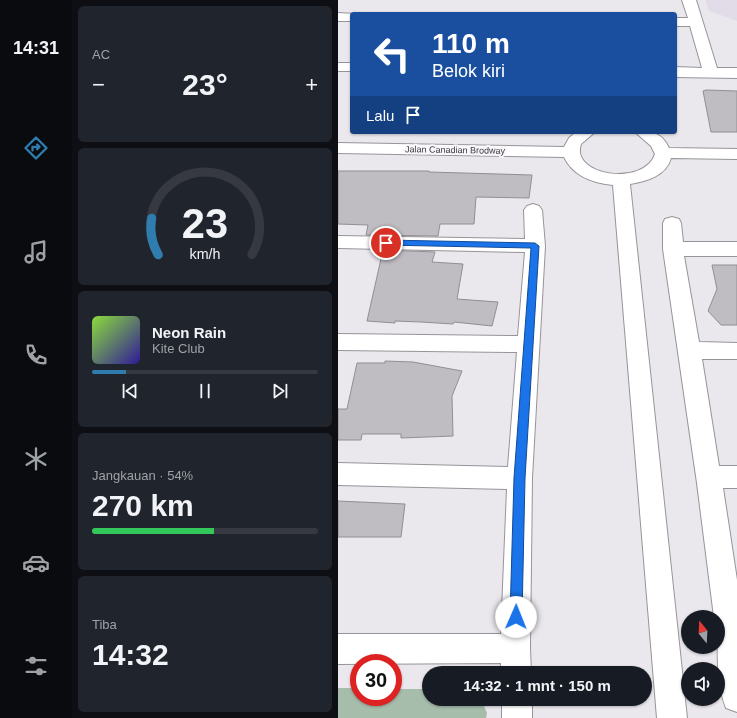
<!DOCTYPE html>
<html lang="id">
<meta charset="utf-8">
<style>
body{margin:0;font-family:Arial,sans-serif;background:#20242c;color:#f1f3f6;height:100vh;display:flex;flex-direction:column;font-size:15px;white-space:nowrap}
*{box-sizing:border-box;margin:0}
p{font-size:13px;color:#9ea1a6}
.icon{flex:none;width:22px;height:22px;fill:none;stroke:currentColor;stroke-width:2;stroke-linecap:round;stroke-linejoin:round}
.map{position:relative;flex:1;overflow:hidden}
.details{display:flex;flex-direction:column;gap:6px;padding:6px;background:#0d0f14;width:266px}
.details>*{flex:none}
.banner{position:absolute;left:12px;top:12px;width:327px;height:122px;border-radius:4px;box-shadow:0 1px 3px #0004;background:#1a4fa0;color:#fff;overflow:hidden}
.needle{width:26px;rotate:342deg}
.buttons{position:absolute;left:343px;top:610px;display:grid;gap:8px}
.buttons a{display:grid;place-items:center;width:44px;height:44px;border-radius:50%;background:#171b24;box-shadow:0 1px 3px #0004;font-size:20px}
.speed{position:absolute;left:12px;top:654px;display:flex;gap:8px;font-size:20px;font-weight:700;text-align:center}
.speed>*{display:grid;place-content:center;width:52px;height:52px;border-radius:50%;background:#171b24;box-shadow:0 1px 3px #0004;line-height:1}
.speed .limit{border:6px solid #d22;background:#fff;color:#111}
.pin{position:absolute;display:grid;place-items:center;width:34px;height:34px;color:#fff;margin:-17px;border:2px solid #fff;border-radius:50%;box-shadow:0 1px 4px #0007}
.me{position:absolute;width:44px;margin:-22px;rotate:1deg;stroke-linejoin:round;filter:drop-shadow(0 0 3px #0008)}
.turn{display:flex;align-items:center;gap:14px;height:84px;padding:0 16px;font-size:18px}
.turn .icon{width:52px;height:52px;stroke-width:2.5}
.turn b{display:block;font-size:28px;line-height:34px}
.then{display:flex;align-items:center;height:38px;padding:0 16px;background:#0003;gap:8px;font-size:15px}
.big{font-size:30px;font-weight:700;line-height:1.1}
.details .tile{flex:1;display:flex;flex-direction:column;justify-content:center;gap:6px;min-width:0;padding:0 14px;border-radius:6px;background:#20242c}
.details .dial{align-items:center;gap:0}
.dial svg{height:104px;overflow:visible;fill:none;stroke:#363941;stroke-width:7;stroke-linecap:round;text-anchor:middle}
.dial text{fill:#f1f3f6;stroke:none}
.song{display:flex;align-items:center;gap:12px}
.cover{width:48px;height:48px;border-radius:6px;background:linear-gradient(135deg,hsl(90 70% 55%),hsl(250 70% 35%))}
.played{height:4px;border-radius:2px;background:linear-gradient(90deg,#2f7cae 15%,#363941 15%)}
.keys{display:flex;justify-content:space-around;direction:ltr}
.heat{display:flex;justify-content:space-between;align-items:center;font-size:22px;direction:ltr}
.charge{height:6px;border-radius:3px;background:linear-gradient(90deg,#34c759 54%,#363941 0)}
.trip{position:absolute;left:84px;top:666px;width:230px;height:40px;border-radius:20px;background:#171b24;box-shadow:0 1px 3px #0004;font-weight:700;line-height:40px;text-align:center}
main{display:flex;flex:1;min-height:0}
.dock{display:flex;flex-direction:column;width:72px;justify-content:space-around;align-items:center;background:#090b0e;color:#9ea1a6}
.dock .icon{width:28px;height:28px}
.dock .active{color:#2f7cae}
.dock b{font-size:18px;color:#f1f3f6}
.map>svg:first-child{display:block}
.built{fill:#e2dce8}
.green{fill:#a6bdab}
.building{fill:#bfbcc2;stroke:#918e94}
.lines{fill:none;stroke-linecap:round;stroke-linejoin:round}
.minor-casing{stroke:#979499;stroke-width:2}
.minor{fill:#fff;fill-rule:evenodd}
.route{fill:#1a73e8;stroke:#114b97}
.labels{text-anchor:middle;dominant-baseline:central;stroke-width:4;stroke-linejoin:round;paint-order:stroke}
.far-street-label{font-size:9px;fill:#3c3b3d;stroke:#f8f5fb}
</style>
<main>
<nav class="dock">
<b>14:31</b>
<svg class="icon active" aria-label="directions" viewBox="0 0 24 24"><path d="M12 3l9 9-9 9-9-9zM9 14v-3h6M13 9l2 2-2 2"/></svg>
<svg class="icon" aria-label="music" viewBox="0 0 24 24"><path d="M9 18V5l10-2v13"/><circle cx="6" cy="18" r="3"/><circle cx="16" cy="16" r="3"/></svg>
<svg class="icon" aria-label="phone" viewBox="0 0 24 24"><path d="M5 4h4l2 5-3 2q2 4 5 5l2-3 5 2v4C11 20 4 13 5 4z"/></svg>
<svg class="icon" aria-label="climate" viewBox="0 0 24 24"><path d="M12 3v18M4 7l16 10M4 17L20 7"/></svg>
<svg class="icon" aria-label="car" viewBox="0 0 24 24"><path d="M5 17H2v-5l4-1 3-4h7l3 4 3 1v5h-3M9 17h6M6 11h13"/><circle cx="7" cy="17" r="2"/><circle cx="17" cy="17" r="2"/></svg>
<svg class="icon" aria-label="filters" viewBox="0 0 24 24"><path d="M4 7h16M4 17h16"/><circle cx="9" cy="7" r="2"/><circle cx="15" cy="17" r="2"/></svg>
</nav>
<section class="details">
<div class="tile"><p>AC</p>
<div class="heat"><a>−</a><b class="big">23°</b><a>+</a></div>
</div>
<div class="tile dial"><svg viewBox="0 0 100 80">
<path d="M14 69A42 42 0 1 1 86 69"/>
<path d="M14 69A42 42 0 0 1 9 41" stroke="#2f7cae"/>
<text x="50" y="56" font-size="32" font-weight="700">23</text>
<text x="50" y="72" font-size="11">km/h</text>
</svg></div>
<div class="tile">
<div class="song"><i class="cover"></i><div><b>Neon Rain</b><p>Kite Club</p></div></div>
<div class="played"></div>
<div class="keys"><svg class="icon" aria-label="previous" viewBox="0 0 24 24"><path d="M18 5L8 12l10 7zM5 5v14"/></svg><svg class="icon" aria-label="pause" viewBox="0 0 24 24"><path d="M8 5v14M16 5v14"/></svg><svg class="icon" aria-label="next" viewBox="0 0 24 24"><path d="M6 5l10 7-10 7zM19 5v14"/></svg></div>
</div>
<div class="tile"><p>Jangkauan · 54%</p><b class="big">270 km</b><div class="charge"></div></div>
<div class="tile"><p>Tiba</p><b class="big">14:32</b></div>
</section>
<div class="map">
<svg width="399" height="718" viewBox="0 0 399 718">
<rect width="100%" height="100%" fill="#eae8ed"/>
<polygon class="built" points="367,0 399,0 399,21 371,11"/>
<polygon class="green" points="0,688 21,688 21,697 55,697 55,689 91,689 91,699 143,699 149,713 148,718 0,718"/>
<g class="building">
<polygon points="368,90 399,91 399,132 373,132 365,91"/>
<polygon points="0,171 91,171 91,172 194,175 191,198 138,197 136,224 102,224 100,236 28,235 30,225 0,224"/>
<polygon points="45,250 97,252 94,262 125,264 119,299 160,302 154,326 116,322 115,324 83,322 57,321 57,323 29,321"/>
<polygon points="374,265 399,265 399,325 383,325 370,311 379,289"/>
<polygon points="47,361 75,362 124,371 114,396 115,436 63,438 63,434 24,434 23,440 0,440 0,409 9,409 19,363 47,363"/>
<polygon points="0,501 67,504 63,537 0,537"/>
</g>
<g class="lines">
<defs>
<g id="minor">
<polygon points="344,0 358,0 379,68 399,68 399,78 337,77 337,67 364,68 352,26 337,26 337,18 350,18"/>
<polygon points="0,13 18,14 14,14 14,21 0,21"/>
<rect x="0" y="63" width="14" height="8"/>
<path d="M 238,132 L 257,132 L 243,144 C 232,176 306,187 317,154 L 313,146 L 297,132 C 313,132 323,131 331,148 L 399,149 L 399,159 L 333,158 C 328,176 309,181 292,184 L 349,718 L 319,718 L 275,185 C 255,183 235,176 226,157 L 0,153 L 0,143 L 226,147 L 231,138 Z"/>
<polygon points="195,204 201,206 204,210 207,246 194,478 192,648 193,673 163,673 163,663 0,664 0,634 163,634 169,489 0,485 0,463 170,467 179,352 0,350 0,334 180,336 187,252 0,248 0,236 187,239 186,210 189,206"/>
<path d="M 334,217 L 341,219 L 343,223 L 345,242 L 399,242 L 399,256 L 346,256 L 361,342 L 399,343 L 399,359 L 364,359 L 381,466 L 399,466 L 399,488 L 385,488 L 399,580 L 399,712 L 388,708 C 377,681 380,645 380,617 L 376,617 L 359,483 L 325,249 L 325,223 L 327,219 Z"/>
<rect x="164" y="699" width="30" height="19"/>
</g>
</defs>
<use href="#minor" class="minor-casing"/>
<use href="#minor" class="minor"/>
</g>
<polygon class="route" points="48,240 197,243 201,246 187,478 184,617 182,621 178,623 174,621 172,617 176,478 193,248 45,245 44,243"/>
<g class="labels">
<g class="far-street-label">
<text transform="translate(117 150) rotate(1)">Jalan Canadian Brodway</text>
</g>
</g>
</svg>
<div class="buttons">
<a><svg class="needle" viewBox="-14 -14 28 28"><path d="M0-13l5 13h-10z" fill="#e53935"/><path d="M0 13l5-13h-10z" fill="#9ea1a6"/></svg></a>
<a><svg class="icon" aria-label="sound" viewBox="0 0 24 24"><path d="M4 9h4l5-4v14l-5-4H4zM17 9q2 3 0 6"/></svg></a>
</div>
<div class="speed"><div class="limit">30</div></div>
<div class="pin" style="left:48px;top:243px;background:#d93025"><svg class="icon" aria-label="arrive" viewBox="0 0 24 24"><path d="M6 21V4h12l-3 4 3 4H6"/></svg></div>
<svg class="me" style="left:178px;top:617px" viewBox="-20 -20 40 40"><circle r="19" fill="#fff"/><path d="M0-13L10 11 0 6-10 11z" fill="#1a73e8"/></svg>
<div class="trip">14:32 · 1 mnt · 150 m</div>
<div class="banner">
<div class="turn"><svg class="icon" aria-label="left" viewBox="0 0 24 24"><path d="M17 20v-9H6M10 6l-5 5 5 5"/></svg><div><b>110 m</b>Belok kiri</div></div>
<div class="then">Lalu<svg class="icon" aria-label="arrive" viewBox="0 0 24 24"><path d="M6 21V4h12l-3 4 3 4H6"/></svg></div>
</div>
</div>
</main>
